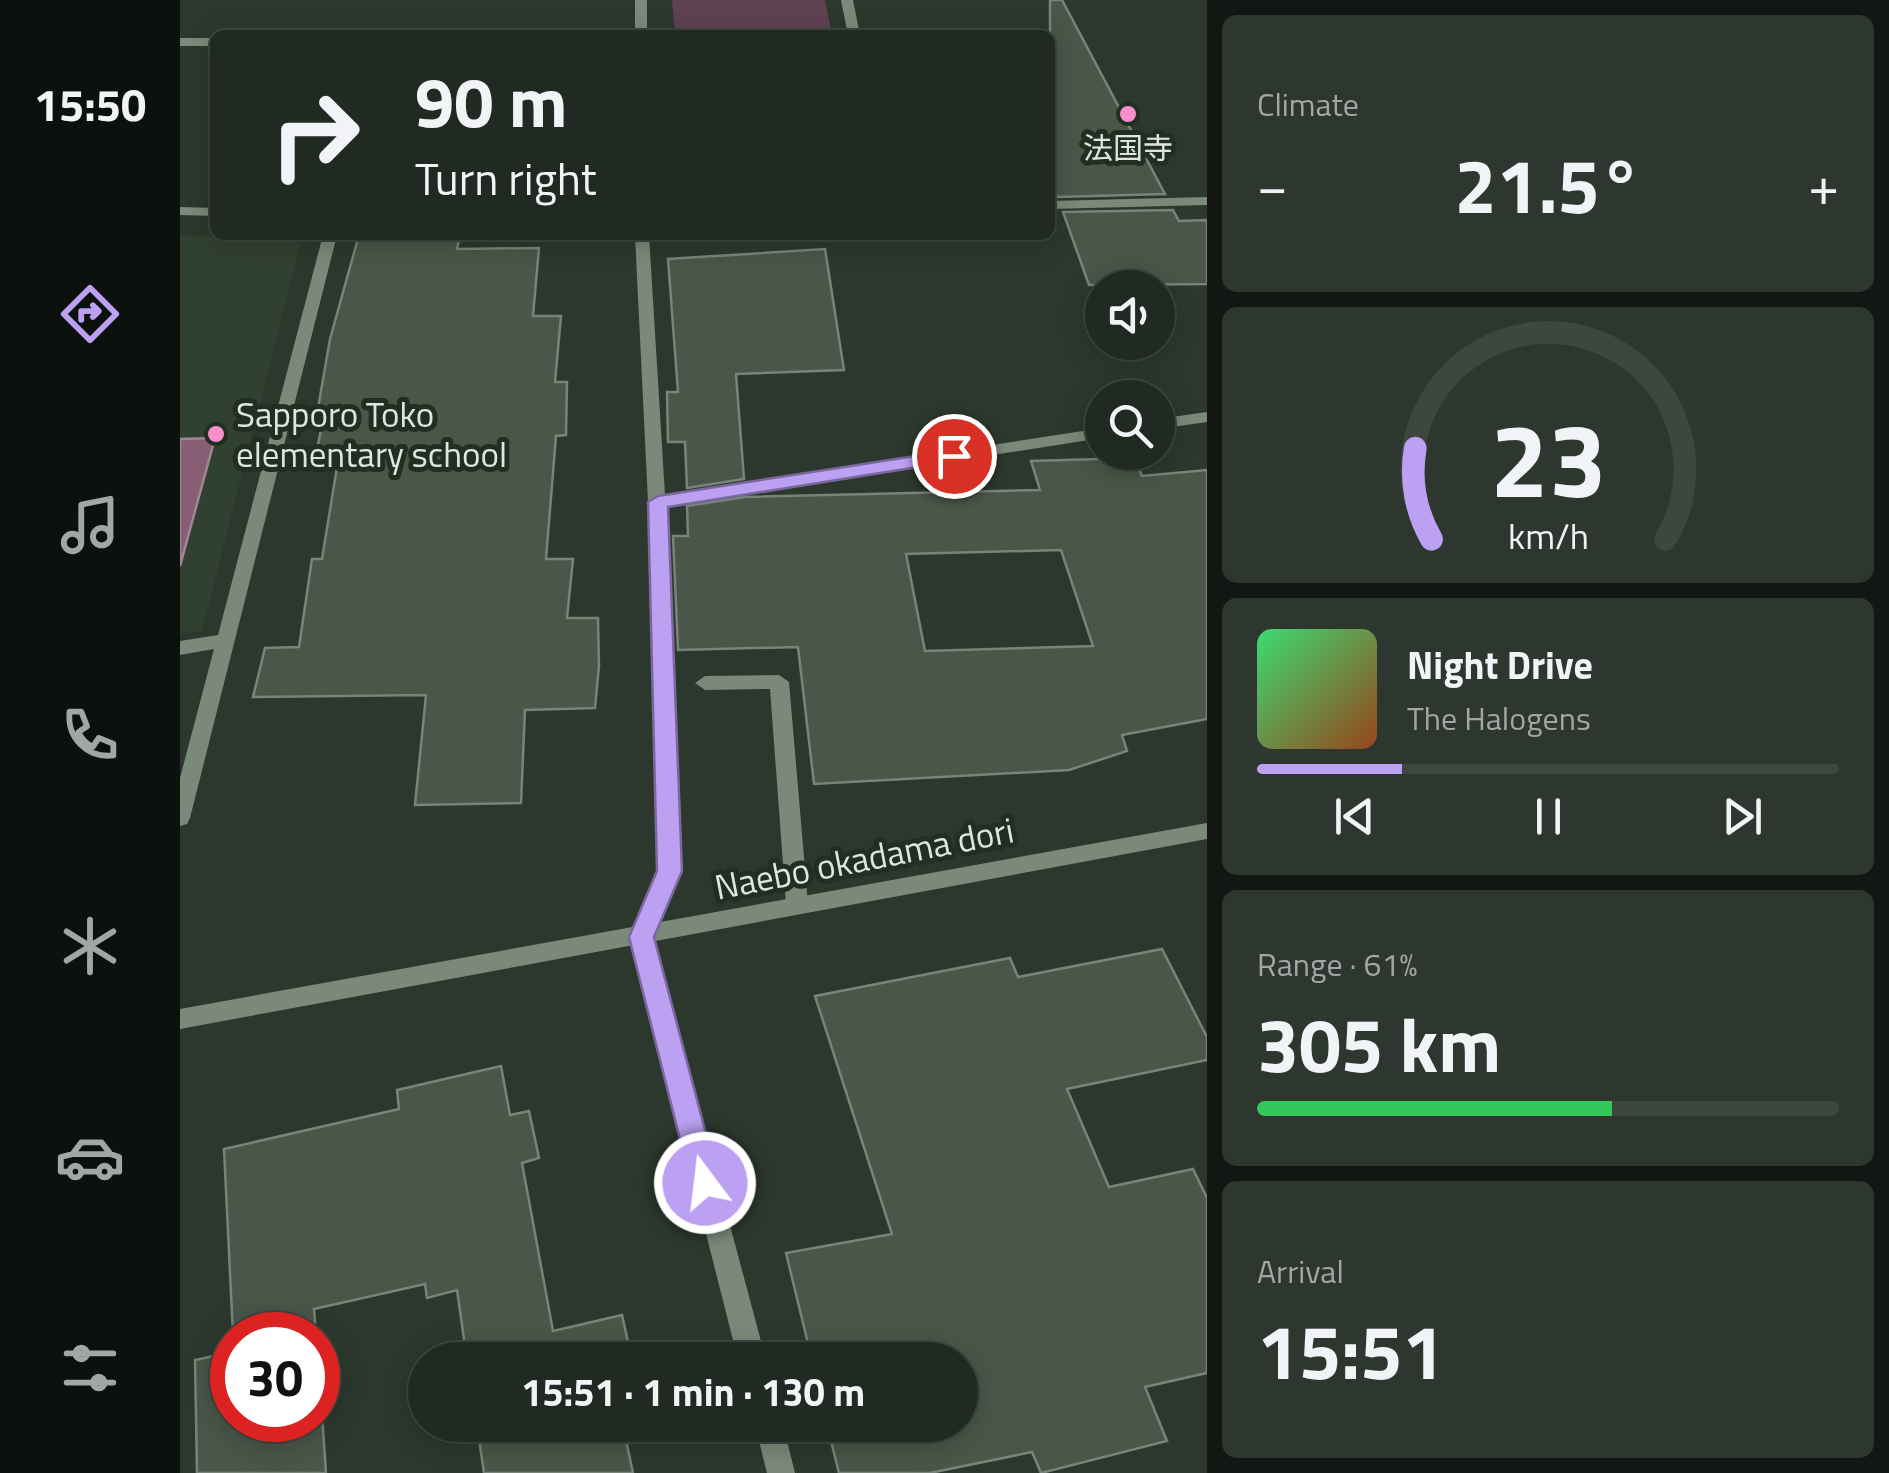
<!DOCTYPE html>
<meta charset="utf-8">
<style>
body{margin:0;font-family:"Titillium Web","Noto Sans JP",sans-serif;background:#2d362f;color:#f1f3f6;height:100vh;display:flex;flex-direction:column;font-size:38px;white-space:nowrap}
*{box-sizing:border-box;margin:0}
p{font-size:32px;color:#a2a7a5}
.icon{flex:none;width:55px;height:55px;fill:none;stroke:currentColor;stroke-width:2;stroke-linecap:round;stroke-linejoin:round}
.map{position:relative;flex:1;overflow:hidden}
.side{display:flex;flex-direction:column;gap:15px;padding:15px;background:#121713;width:682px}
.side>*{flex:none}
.hud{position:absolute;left:30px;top:30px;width:845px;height:210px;border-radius:15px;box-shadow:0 5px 25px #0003,0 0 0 2px #3e4640;background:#212a22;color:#f1f3f6;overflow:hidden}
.fabs{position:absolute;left:905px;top:270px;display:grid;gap:20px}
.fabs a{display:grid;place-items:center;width:90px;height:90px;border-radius:50%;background:#212a22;box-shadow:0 5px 25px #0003,0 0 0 2px #3e4640;font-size:50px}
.speed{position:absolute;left:30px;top:1312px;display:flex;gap:20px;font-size:50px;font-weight:700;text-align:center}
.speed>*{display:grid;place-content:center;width:130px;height:130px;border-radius:50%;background:#212a22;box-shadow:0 5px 25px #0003,0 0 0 2px #3e4640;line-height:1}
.speed .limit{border:15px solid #d22;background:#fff;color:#111}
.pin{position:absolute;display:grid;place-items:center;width:85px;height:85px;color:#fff;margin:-42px;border:5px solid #fff;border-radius:50%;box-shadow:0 2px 10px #0007}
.me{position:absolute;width:110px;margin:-55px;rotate:345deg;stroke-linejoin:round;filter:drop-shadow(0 0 8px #0008)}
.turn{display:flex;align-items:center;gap:35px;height:210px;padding:0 40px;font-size:45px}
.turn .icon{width:130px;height:130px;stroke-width:2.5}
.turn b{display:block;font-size:70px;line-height:85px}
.big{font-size:75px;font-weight:700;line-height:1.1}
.side .tile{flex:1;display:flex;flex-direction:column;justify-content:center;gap:15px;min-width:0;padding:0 35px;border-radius:15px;background:#2d362f}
.side .dial{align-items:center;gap:0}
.dial svg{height:260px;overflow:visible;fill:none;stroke:#3e4640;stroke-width:7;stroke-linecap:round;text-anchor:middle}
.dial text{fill:#f1f3f6;stroke:none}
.song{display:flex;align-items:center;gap:30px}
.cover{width:120px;height:120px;border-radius:15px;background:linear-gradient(135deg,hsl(140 70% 55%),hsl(20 70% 35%))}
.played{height:10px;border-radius:5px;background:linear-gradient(90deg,#bca0f2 25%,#3e4640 25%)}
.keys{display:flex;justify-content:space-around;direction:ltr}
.heat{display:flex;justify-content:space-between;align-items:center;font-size:55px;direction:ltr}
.charge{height:15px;border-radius:8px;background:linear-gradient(90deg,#34c759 61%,#3e4640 0)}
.trip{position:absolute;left:228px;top:1342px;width:570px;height:100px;border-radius:50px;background:#212a22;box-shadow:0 5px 25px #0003,0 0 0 2px #3e4640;font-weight:700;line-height:100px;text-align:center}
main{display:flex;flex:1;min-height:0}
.tabs{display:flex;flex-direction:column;width:180px;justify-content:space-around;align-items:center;background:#0d110e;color:#a2a7a5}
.tabs .icon{width:70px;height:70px}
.tabs .current{color:#bca0f2}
.tabs b{font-size:45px;color:#f1f3f6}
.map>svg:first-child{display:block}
.built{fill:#314131}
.green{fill:#5f4251}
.water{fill:#875e73;stroke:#a18793;stroke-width:2.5}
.building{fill:#4a564a;stroke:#778477;stroke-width:2.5;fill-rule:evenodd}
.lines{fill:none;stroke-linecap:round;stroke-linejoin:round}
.service{fill:#7a897a;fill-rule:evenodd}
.minor{fill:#7a897a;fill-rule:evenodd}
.tertiary{fill:#7a897a;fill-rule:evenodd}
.route{fill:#bca0f2;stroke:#7a689d;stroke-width:2.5}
.poi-dot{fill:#f98fca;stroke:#232e23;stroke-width:4}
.labels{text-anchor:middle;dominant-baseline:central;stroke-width:10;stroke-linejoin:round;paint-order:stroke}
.far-poi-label{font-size:30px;fill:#dee6de;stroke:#232e23}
.poi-label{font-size:35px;fill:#dee6de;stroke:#232e23;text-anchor:start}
.street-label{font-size:35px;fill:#dee6de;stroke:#232e23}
</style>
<main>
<nav class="tabs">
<b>15:50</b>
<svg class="icon current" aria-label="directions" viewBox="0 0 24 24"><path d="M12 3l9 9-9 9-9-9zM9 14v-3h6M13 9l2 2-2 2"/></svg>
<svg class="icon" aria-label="music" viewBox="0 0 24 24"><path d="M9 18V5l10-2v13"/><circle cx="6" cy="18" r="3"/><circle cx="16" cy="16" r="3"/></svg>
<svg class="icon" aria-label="phone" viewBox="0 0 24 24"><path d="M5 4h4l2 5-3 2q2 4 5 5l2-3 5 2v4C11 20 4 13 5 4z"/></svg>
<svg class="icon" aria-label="climate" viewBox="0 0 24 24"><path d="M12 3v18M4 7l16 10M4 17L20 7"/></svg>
<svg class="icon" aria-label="car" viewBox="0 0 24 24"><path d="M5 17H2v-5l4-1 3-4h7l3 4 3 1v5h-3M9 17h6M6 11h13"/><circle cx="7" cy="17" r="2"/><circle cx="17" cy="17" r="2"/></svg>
<svg class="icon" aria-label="filters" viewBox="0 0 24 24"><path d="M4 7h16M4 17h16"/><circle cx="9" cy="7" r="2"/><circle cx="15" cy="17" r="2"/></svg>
</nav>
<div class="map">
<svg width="1027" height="1473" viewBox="0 0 1027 1473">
<rect width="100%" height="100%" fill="#2c382d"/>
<polygon class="built" points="0,236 122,238 22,631 0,634"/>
<polygon class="green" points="492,0 645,0 652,35 495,35"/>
<polygon class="water" points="35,438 0,566 0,439"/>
<g class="building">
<polygon points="870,0 882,0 985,194 877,197 870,178"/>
<polygon points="993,210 999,221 1027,220 1027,284 909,285 883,212"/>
<polygon points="179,235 280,235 277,249 359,248 353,316 381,316 375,382 387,382 386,435 376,436 366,559 393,559 387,618 418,618 419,666 415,708 345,710 341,803 235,805 246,695 73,697 85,648 119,647 132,559 142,559 159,455 136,455 144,414 137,414 150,339"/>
<polygon points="645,249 664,370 556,374 564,479 507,488 505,442 488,442 487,392 498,392 488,259"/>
<path d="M 955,458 L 962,476 L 1027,470 L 1027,719 L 942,735 L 947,751 L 889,770 L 634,784 L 618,647 L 498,650 L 493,536 L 508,536 L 507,506 L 565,497 L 860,490 L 851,461 ZM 881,550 L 913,646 L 745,651 L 726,554 Z"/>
<polygon points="982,949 1027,1037 1027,1060 887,1089 929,1187 1013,1169 1027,1198 1027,1373 965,1387 987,1441 861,1473 852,1452 750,1473 659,1473 647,1425 780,1425 780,1360 632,1360 606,1253 712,1234 635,996 830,958 838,977"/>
<polygon points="321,1066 330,1115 349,1111 359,1158 342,1163 373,1331 442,1315 452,1360 287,1360 277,1290 247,1298 245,1284 134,1309 136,1335 53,1335 44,1149 219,1109 217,1090"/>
<polygon points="52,1352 52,1420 138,1420 138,1354 146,1473 17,1473 15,1360"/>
<polygon points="297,1425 465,1425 467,1435 446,1440 453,1473 304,1473"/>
</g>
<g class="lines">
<polygon class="service" points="599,675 609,682 628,904 625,910 617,913 609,910 606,904 590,689 525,690 515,683 525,676"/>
<g class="minor">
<rect x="455" y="0" width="12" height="35"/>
<polygon points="661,0 673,0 680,35 668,35"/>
<rect x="0" y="38" width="35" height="8"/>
<polygon points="1027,197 1027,205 870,209 870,201"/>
<polygon points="0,207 35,208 35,216 0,215"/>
<polygon points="143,235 157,235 10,818 7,824 0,826 0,778 34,649 0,655 0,641 38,635"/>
<polygon points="455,235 469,235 485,495 922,428 922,438 486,506 501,871 473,937 586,1360 558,1360 451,937 479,871 468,502"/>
<polygon points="1027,412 1027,422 978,429 978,419"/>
<polygon points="575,1425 603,1425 615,1473 587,1473"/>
</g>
<polygon class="tertiary" points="1027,823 1027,839 0,1029 0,1009"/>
</g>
<polygon class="route" points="774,450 784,456 781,460 488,507 502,871 474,937 539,1183 535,1192 525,1196 515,1192 511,1183 449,937 477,871 468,502 478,496"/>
<g class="poi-dot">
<circle cx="948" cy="114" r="10"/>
<circle cx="36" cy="434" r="10"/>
</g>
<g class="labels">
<g class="far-poi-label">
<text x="948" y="148">法国寺</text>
</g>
<g class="poi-label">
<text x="56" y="414">Sapporo Toko<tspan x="56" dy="40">elementary school</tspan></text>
</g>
<g class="street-label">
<text transform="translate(684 858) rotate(-11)">Naebo okadama dori</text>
</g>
</g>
</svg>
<div class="fabs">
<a><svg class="icon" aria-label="sound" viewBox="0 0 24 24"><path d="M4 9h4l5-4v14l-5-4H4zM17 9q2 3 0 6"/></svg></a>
<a><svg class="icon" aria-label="search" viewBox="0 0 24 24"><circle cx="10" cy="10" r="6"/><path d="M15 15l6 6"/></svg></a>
</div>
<div class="speed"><div class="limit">30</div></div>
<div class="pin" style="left:774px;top:456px;background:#d93025"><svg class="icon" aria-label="arrive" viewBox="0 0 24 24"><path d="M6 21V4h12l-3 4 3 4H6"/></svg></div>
<svg class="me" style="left:525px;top:1183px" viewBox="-20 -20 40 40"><circle r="17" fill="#bca0f2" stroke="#fff" stroke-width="3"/><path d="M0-11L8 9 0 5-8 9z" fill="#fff"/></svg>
<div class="trip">15:51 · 1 min · 130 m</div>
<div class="hud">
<div class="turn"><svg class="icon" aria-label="right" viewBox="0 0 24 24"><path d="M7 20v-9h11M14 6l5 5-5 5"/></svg><div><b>90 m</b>Turn right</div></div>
</div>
</div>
<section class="side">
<div class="tile"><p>Climate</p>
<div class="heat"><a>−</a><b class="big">21.5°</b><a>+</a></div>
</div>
<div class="tile dial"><svg viewBox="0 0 100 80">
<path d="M14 69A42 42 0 1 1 86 69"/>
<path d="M14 69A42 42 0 0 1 9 41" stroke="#bca0f2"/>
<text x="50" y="56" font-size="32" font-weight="700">23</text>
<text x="50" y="72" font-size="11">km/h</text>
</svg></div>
<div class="tile">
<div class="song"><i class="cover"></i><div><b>Night Drive</b><p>The Halogens</p></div></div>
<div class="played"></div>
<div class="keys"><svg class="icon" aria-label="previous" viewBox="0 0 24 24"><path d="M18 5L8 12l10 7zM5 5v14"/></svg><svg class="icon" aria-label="pause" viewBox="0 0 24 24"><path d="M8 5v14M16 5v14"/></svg><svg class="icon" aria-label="next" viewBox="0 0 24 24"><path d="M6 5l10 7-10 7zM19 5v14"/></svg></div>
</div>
<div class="tile"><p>Range · 61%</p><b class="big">305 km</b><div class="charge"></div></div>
<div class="tile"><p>Arrival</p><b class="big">15:51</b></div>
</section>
</main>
